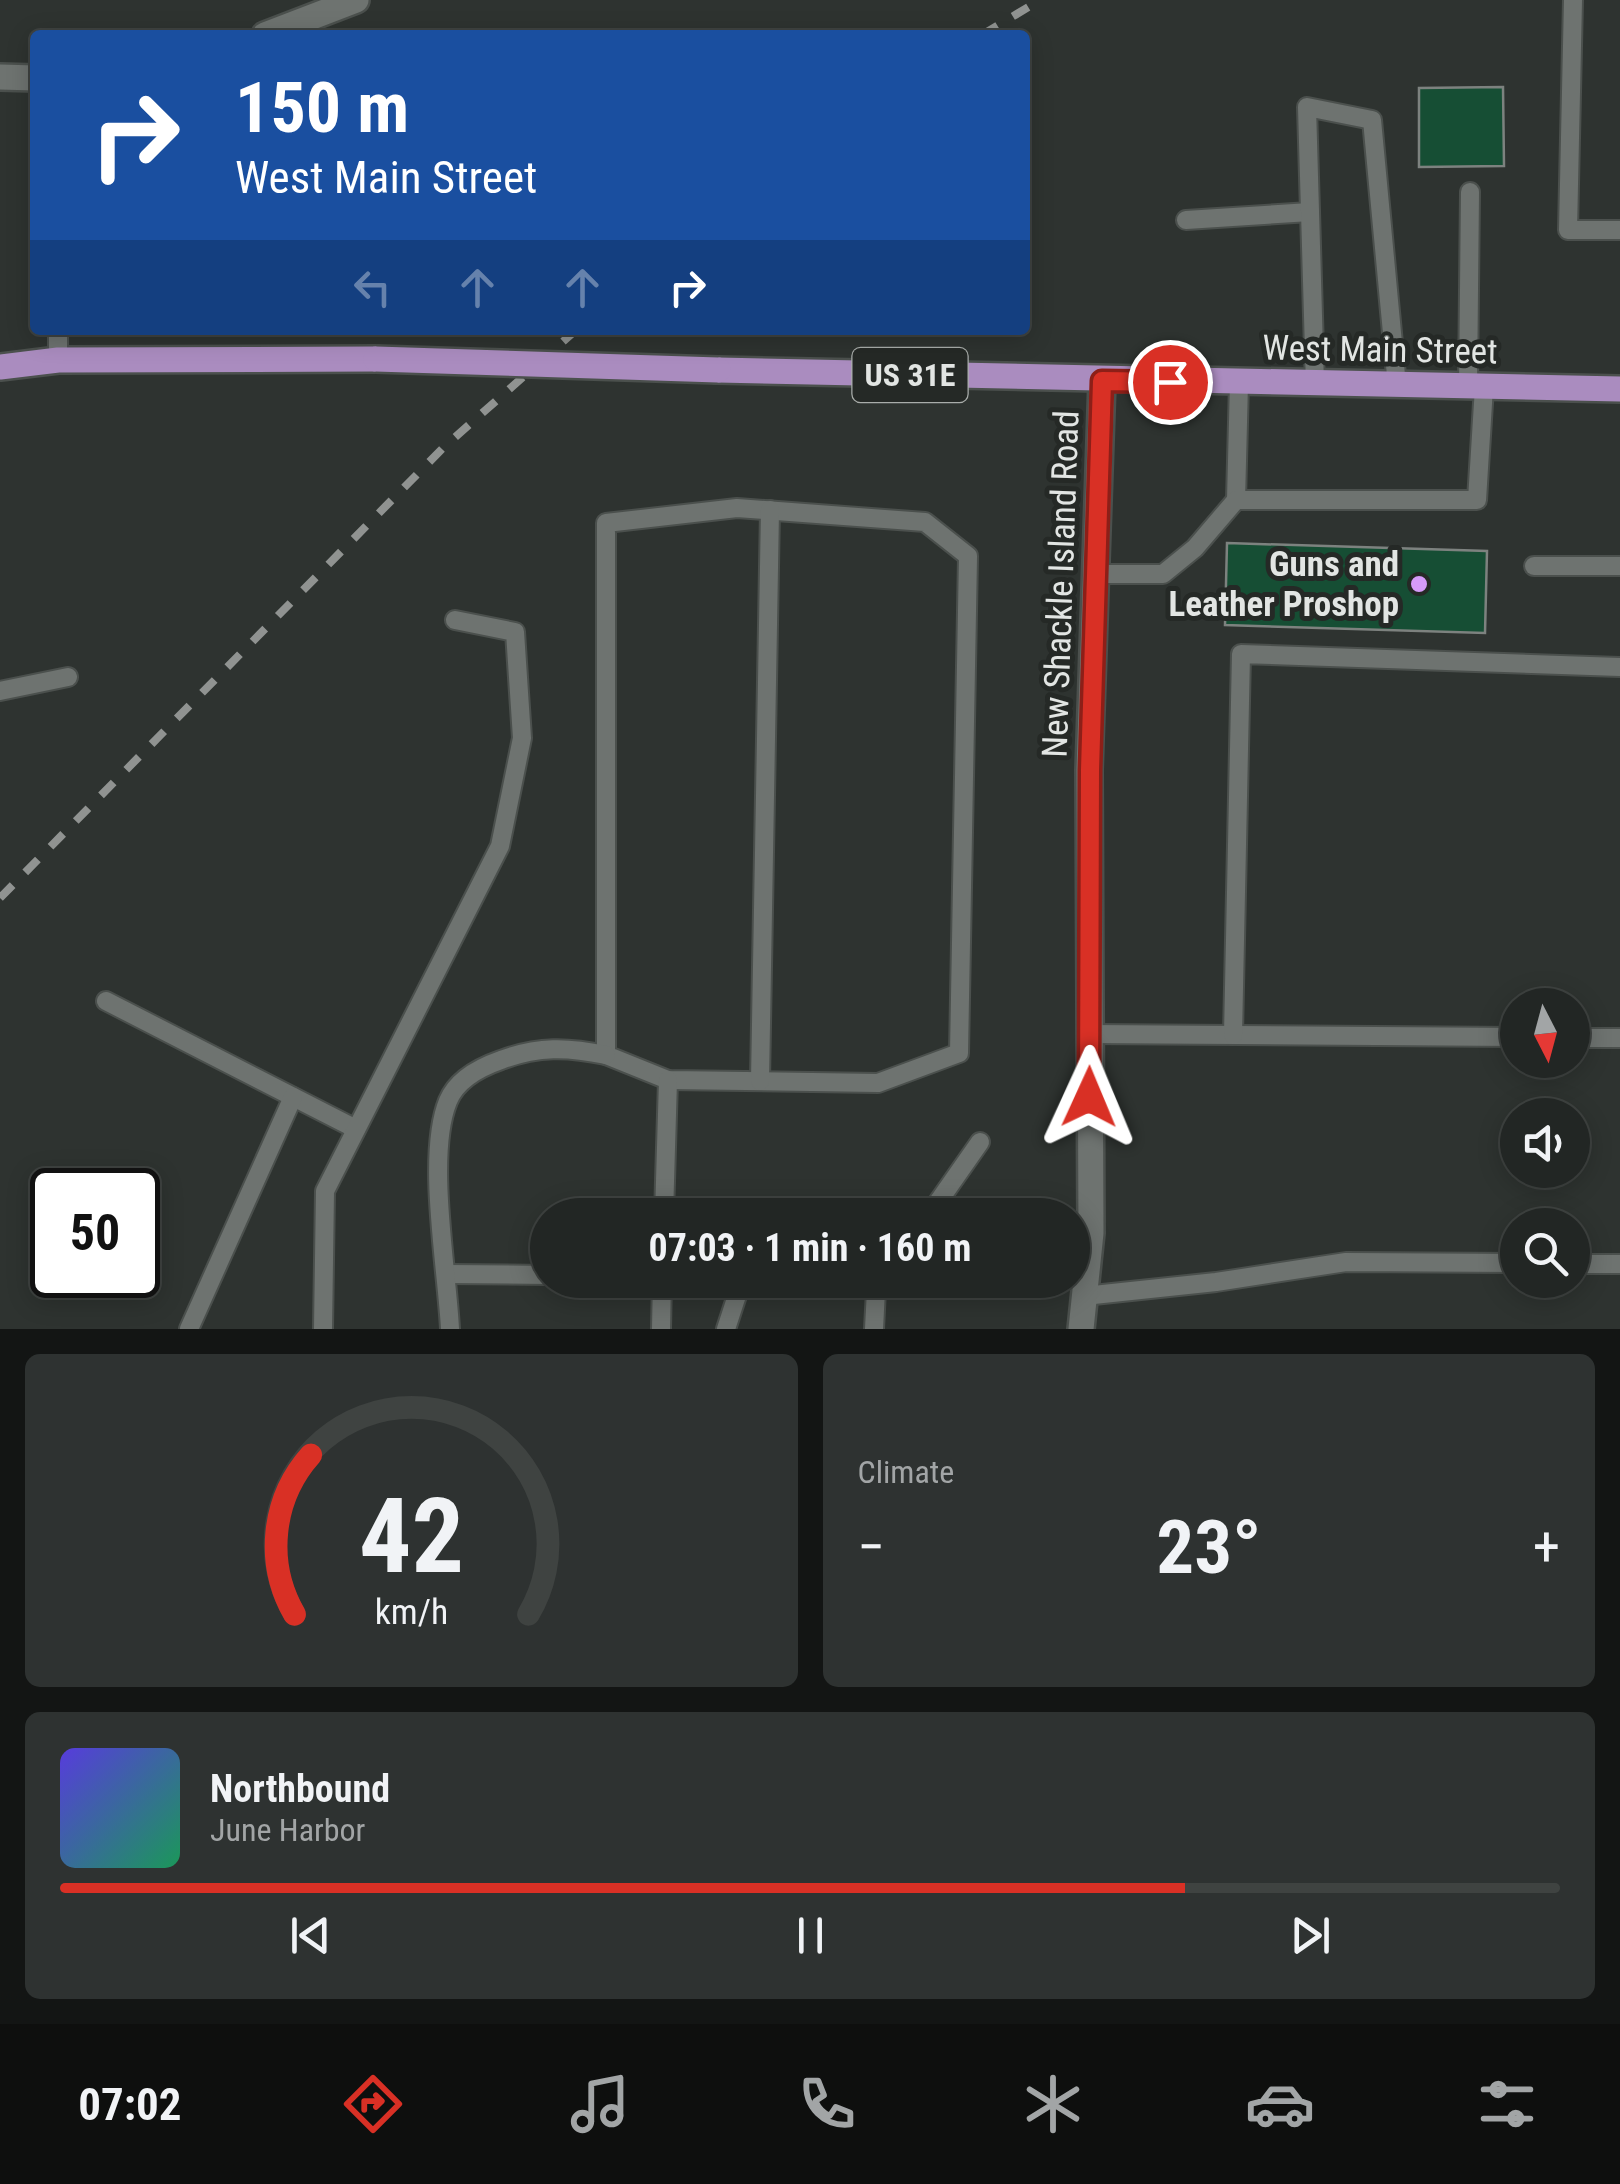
<!DOCTYPE html>
<meta charset="utf-8">
<style>
body{margin:0;font-family:"Roboto Condensed",sans-serif;background:#2e3231;color:#f1f3f6;height:100vh;display:flex;flex-direction:column;font-size:38px;white-space:nowrap}
*{box-sizing:border-box;margin:0}
p{font-size:32px;color:#a2a5a6}
.icon{flex:none;width:55px;height:55px;fill:none;stroke:currentColor;stroke-width:2;stroke-linecap:round;stroke-linejoin:round}
.map{position:relative;height:1329px;overflow:hidden}
.side{display:flex;flex-direction:column;gap:25px;padding:25px;background:#131514;flex:1}
.side>*{flex:none}
.banner{position:absolute;left:30px;top:30px;width:1000px;height:305px;border-radius:10px;box-shadow:0 5px 25px #0003,0 0 0 2px #3f4341;background:#1a4fa0;color:#fff;overflow:hidden}
.needle{width:65px;rotate:174deg}
.fabs{position:absolute;left:1500px;top:988px;display:grid;gap:20px}
.fabs a{display:grid;place-items:center;width:90px;height:90px;border-radius:50%;background:#222624;box-shadow:0 5px 25px #0003,0 0 0 2px #3f4341;font-size:50px}
.speed{position:absolute;left:30px;top:1168px;display:flex;gap:20px;font-size:50px;font-weight:700;text-align:center}
.speed>*{display:grid;place-content:center;width:130px;height:130px;border-radius:50%;background:#222624;box-shadow:0 5px 25px #0003,0 0 0 2px #3f4341;line-height:1}
.speed .limit{border:5px solid #111;border-radius:15px;background:#fff;color:#111}
.pin{position:absolute;display:grid;place-items:center;width:85px;height:85px;color:#fff;margin:-42px;border:5px solid #fff;border-radius:50%;box-shadow:0 2px 10px #0007}
.me{position:absolute;width:110px;margin:-55px;rotate:1deg;stroke-linejoin:round;filter:drop-shadow(0 0 8px #0008)}
.turn{display:flex;align-items:center;gap:35px;height:210px;padding:0 40px;font-size:45px}
.turn .icon{width:130px;height:130px;stroke-width:2.5}
.turn b{display:block;font-size:70px;line-height:85px}
.lanes{display:flex;align-items:center;height:95px;padding:0 40px;background:#0003;justify-content:center;gap:50px;direction:ltr}
.lanes .off{opacity:.35}
.big{font-size:75px;font-weight:700;line-height:1.1}
.side .tile{flex:1;display:flex;flex-direction:column;justify-content:center;gap:15px;min-width:0;padding:0 35px;border-radius:15px;background:#2e3231}
.side .dial{align-items:center;gap:0}
.dial svg{height:260px;overflow:visible;fill:none;stroke:#3f4341;stroke-width:7;stroke-linecap:round;text-anchor:middle}
.dial text{fill:#f1f3f6;stroke:none}
.song{display:flex;align-items:center;gap:30px}
.cover{width:120px;height:120px;border-radius:15px;background:linear-gradient(135deg,hsl(250 70% 55%),hsl(150 70% 35%))}
.played{height:10px;border-radius:5px;background:linear-gradient(90deg,#d93025 75%,#3f4341 75%)}
.keys{display:flex;justify-content:space-around;direction:ltr}
.heat{display:flex;justify-content:space-between;align-items:center;font-size:55px;direction:ltr}
.side .tiles{flex:1;display:grid;gap:25px;grid-template-columns:1fr 1fr}
.tile:last-child{grid-column:span 2}
.trip{position:absolute;left:530px;top:1198px;width:560px;height:100px;border-radius:50px;background:#222624;box-shadow:0 5px 25px #0003,0 0 0 2px #3f4341;font-weight:700;line-height:100px;text-align:center}
.menu{display:flex;height:160px;justify-content:space-around;align-items:center;background:#0e0f0e;color:#a2a5a6}
.menu .icon{width:70px;height:70px}
.menu .on{color:#d93025}
.menu b{font-size:45px;color:#f1f3f6}
.map>svg:first-child{display:block}
.building{fill:#164e34;stroke:#7d827f;stroke-width:2.5}
.lines{fill:none;stroke-linecap:round;stroke-linejoin:round}
.lane-casing{stroke:#4b504d;stroke-width:22}
.street-casing{stroke:#4b504d;stroke-width:30}
.secondary-casing{stroke:#4b504d;stroke-width:30}
.primary-casing{stroke:#4b504d;stroke-width:30}
.lane{stroke:#6e7370;stroke-width:18}
.street{stroke:#6e7370;stroke-width:25}
.secondary{stroke:#6e7370;stroke-width:25}
.primary{stroke:#aa8cbf;stroke-width:25}
.rail{stroke:#909391;stroke-width:8;stroke-dasharray:18 18;stroke-linecap:butt}
.primary-bridge-casing{stroke:#4b504d;stroke-width:30;stroke-linecap:butt}
.primary-bridge{stroke:#aa8cbf;stroke-width:25}
.route-casing{stroke:#8d1f18;stroke-width:25}
.route{stroke:#d93025;stroke-width:18}
.poi-dot{fill:#d69bfa;stroke:#252926;stroke-width:4}
.labels{text-anchor:middle;dominant-baseline:central;stroke-width:10;stroke-linejoin:round;paint-order:stroke}
.shield{fill:#252926;stroke:#a9adaa;stroke-width:2.5}
.shield-label{font-size:32px;font-weight:bold;fill:#e2e5e3}
.street-label{font-size:35px;fill:#e2e5e3;stroke:#252926}
.poi-label{font-size:35px;font-weight:bold;fill:#e2e5e3;stroke:#252926;text-anchor:end}
</style>
<div class="map">
<svg width="1620" height="1329" viewBox="0 0 1620 1329">
<rect width="100%" height="100%" fill="#2e3330"/>
<g class="building">
<polygon points="1503,87 1504,166 1419,167 1419,88"/>
<polygon points="1227,543 1487,551 1485,633 1225,625"/>
</g>
<g class="lines">
<defs>
<g id="lane">
<polyline points="1573,0 1568,230 1620,230"/>
<polyline points="1186,220 1310,212"/>
<polyline points="58,360 58,330"/>
<polyline points="1315,385 1307,107 1372,120 1397,386"/>
<polyline points="1468,387 1470,192"/>
<polyline points="1236,500 1239,383"/>
<polygon points="737,508 925,522 968,556 959,1053 878,1083 668,1080 606,1055 606,523"/>
<polyline points="1534,566 1620,566"/>
<polyline points="1096,574 1163,574 1195,548 1236,500 1477,500 1484,387"/>
<polyline points="0,691 68,677"/>
<polyline points="106,1001 356,1129"/>
<polyline points="1090,1034 1518,1037"/>
<polyline points="1233,1035 1241,654 1620,667"/>
<polyline points="1572,1038 1620,1038"/>
<polyline points="760,1081 770,510"/>
<polyline points="664,1215 668,1080"/>
<polyline points="929,1215 980,1142"/>
<polyline points="1572,1264 1620,1264"/>
<polyline points="447,1274 548,1275"/>
<polyline points="838,1280 876,1290"/>
<polyline points="1084,1296 1216,1282 1346,1262 1518,1263"/>
<polyline points="189,1329 293,1097"/>
<polyline points="323,1329 325,1191 500,846 522,738 515,632 455,620"/>
<path d="M 450,1329 C 447,1268 426,1155 448,1101 C 457,1079 481,1067 501,1060 C 538,1046 568,1047 606,1055"/>
<polyline points="661,1329 662,1280"/>
<polyline points="726,1329 742,1280"/>
<polyline points="874,1329 876,1290 883,1280"/>
</g>
<g id="street">
<polyline points="265,35 356,0"/>
<polyline points="0,77 35,78"/>
</g>
<polyline id="secondary" points="1081,1329 1091,1233 1089,770 1102,381"/>
<g id="primary">
<polyline points="0,367 58,360 376,359"/>
<polyline points="718,370 1620,389"/>
</g>
</defs>
<use href="#lane" class="lane-casing"/>
<use href="#street" class="street-casing"/>
<use href="#secondary" class="secondary-casing"/>
<use href="#primary" class="primary-casing"/>
<use href="#lane" class="lane"/>
<use href="#street" class="street"/>
<use href="#secondary" class="secondary"/>
<use href="#primary" class="primary"/>
<g class="rail">
<polyline points="982,35 1040,0"/>
<polyline points="0,898 444,447 576,330"/>
</g>
<defs>
<polyline id="primary-bridge" points="376,359 718,370"/>
</defs>
<use href="#primary-bridge" class="primary-bridge-casing"/>
<use href="#primary-bridge" class="primary-bridge"/>
</g>
<g class="lines">
<defs>
<polyline id="route" points="1089,1097 1090,770 1102,381 1170,382"/>
</defs>
<use href="#route" class="route-casing"/>
<use href="#route" class="route"/>
</g>
<circle class="poi-dot" cx="1419" cy="584" r="10"/>
<g class="labels">
<rect class="shield" x="852.5" y="348" width="115" height="54" rx="8"/>
<g class="shield-label">
<text x="910" y="375">US 31E</text>
</g>
<g class="street-label">
<text transform="translate(1380 350) rotate(1)">West Main Street</text>
<text transform="translate(1061 584) rotate(-88)">New Shackle Island Road</text>
</g>
<g class="poi-label">
<text x="1399" y="564">Guns and<tspan x="1399" dy="40">Leather Proshop</tspan></text>
</g>
</g>
</svg>
<div class="fabs">
<a><svg class="needle" viewBox="-14 -14 28 28"><path d="M0-13l5 13h-10z" fill="#e53935"/><path d="M0 13l5-13h-10z" fill="#a2a5a6"/></svg></a>
<a><svg class="icon" aria-label="sound" viewBox="0 0 24 24"><path d="M4 9h4l5-4v14l-5-4H4zM17 9q2 3 0 6"/></svg></a>
<a><svg class="icon" aria-label="search" viewBox="0 0 24 24"><circle cx="10" cy="10" r="6"/><path d="M15 15l6 6"/></svg></a>
</div>
<div class="speed"><div class="limit">50</div></div>
<div class="pin" style="left:1170px;top:382px;background:#d93025"><svg class="icon" aria-label="arrive" viewBox="0 0 24 24"><path d="M6 21V4h12l-3 4 3 4H6"/></svg></div>
<svg class="me" style="left:1089px;top:1097px" viewBox="-20 -20 40 40"><path d="M0-17L14 15 0 8-14 15z" fill="#d93025" stroke="#fff" stroke-width="4"/></svg>
<div class="trip">07:03 · 1 min · 160 m</div>
<div class="banner">
<div class="turn"><svg class="icon" aria-label="right" viewBox="0 0 24 24"><path d="M7 20v-9h11M14 6l5 5-5 5"/></svg><div><b>150 m</b>West Main Street</div></div>
<div class="lanes"><svg class="icon off" aria-label="left" viewBox="0 0 24 24"><path d="M17 20v-9H6M10 6l-5 5 5 5"/></svg><svg class="icon off" aria-label="ahead" viewBox="0 0 24 24"><path d="M12 20V5M6 11l6-6 6 6"/></svg><svg class="icon off" aria-label="ahead" viewBox="0 0 24 24"><path d="M12 20V5M6 11l6-6 6 6"/></svg><svg class="icon" aria-label="right" viewBox="0 0 24 24"><path d="M7 20v-9h11M14 6l5 5-5 5"/></svg></div>
</div>
</div>
<section class="side">
<div class="tiles">
<div class="tile dial"><svg viewBox="0 0 100 80">
<path d="M14 69A42 42 0 1 1 86 69"/>
<path d="M14 69A42 42 0 0 1 19 20" stroke="#d93025"/>
<text x="50" y="56" font-size="32" font-weight="700">42</text>
<text x="50" y="72" font-size="11">km/h</text>
</svg></div>
<div class="tile"><p>Climate</p>
<div class="heat"><a>−</a><b class="big">23°</b><a>+</a></div>
</div>
<div class="tile">
<div class="song"><i class="cover"></i><div><b>Northbound</b><p>June Harbor</p></div></div>
<div class="played"></div>
<div class="keys"><svg class="icon" aria-label="previous" viewBox="0 0 24 24"><path d="M18 5L8 12l10 7zM5 5v14"/></svg><svg class="icon" aria-label="pause" viewBox="0 0 24 24"><path d="M8 5v14M16 5v14"/></svg><svg class="icon" aria-label="next" viewBox="0 0 24 24"><path d="M6 5l10 7-10 7zM19 5v14"/></svg></div>
</div>
</div>
</section>
<nav class="menu">
<b>07:02</b>
<svg class="icon on" aria-label="directions" viewBox="0 0 24 24"><path d="M12 3l9 9-9 9-9-9zM9 14v-3h6M13 9l2 2-2 2"/></svg>
<svg class="icon" aria-label="music" viewBox="0 0 24 24"><path d="M9 18V5l10-2v13"/><circle cx="6" cy="18" r="3"/><circle cx="16" cy="16" r="3"/></svg>
<svg class="icon" aria-label="phone" viewBox="0 0 24 24"><path d="M5 4h4l2 5-3 2q2 4 5 5l2-3 5 2v4C11 20 4 13 5 4z"/></svg>
<svg class="icon" aria-label="climate" viewBox="0 0 24 24"><path d="M12 3v18M4 7l16 10M4 17L20 7"/></svg>
<svg class="icon" aria-label="car" viewBox="0 0 24 24"><path d="M5 17H2v-5l4-1 3-4h7l3 4 3 1v5h-3M9 17h6M6 11h13"/><circle cx="7" cy="17" r="2"/><circle cx="17" cy="17" r="2"/></svg>
<svg class="icon" aria-label="filters" viewBox="0 0 24 24"><path d="M4 7h16M4 17h16"/><circle cx="9" cy="7" r="2"/><circle cx="15" cy="17" r="2"/></svg>
</nav>
